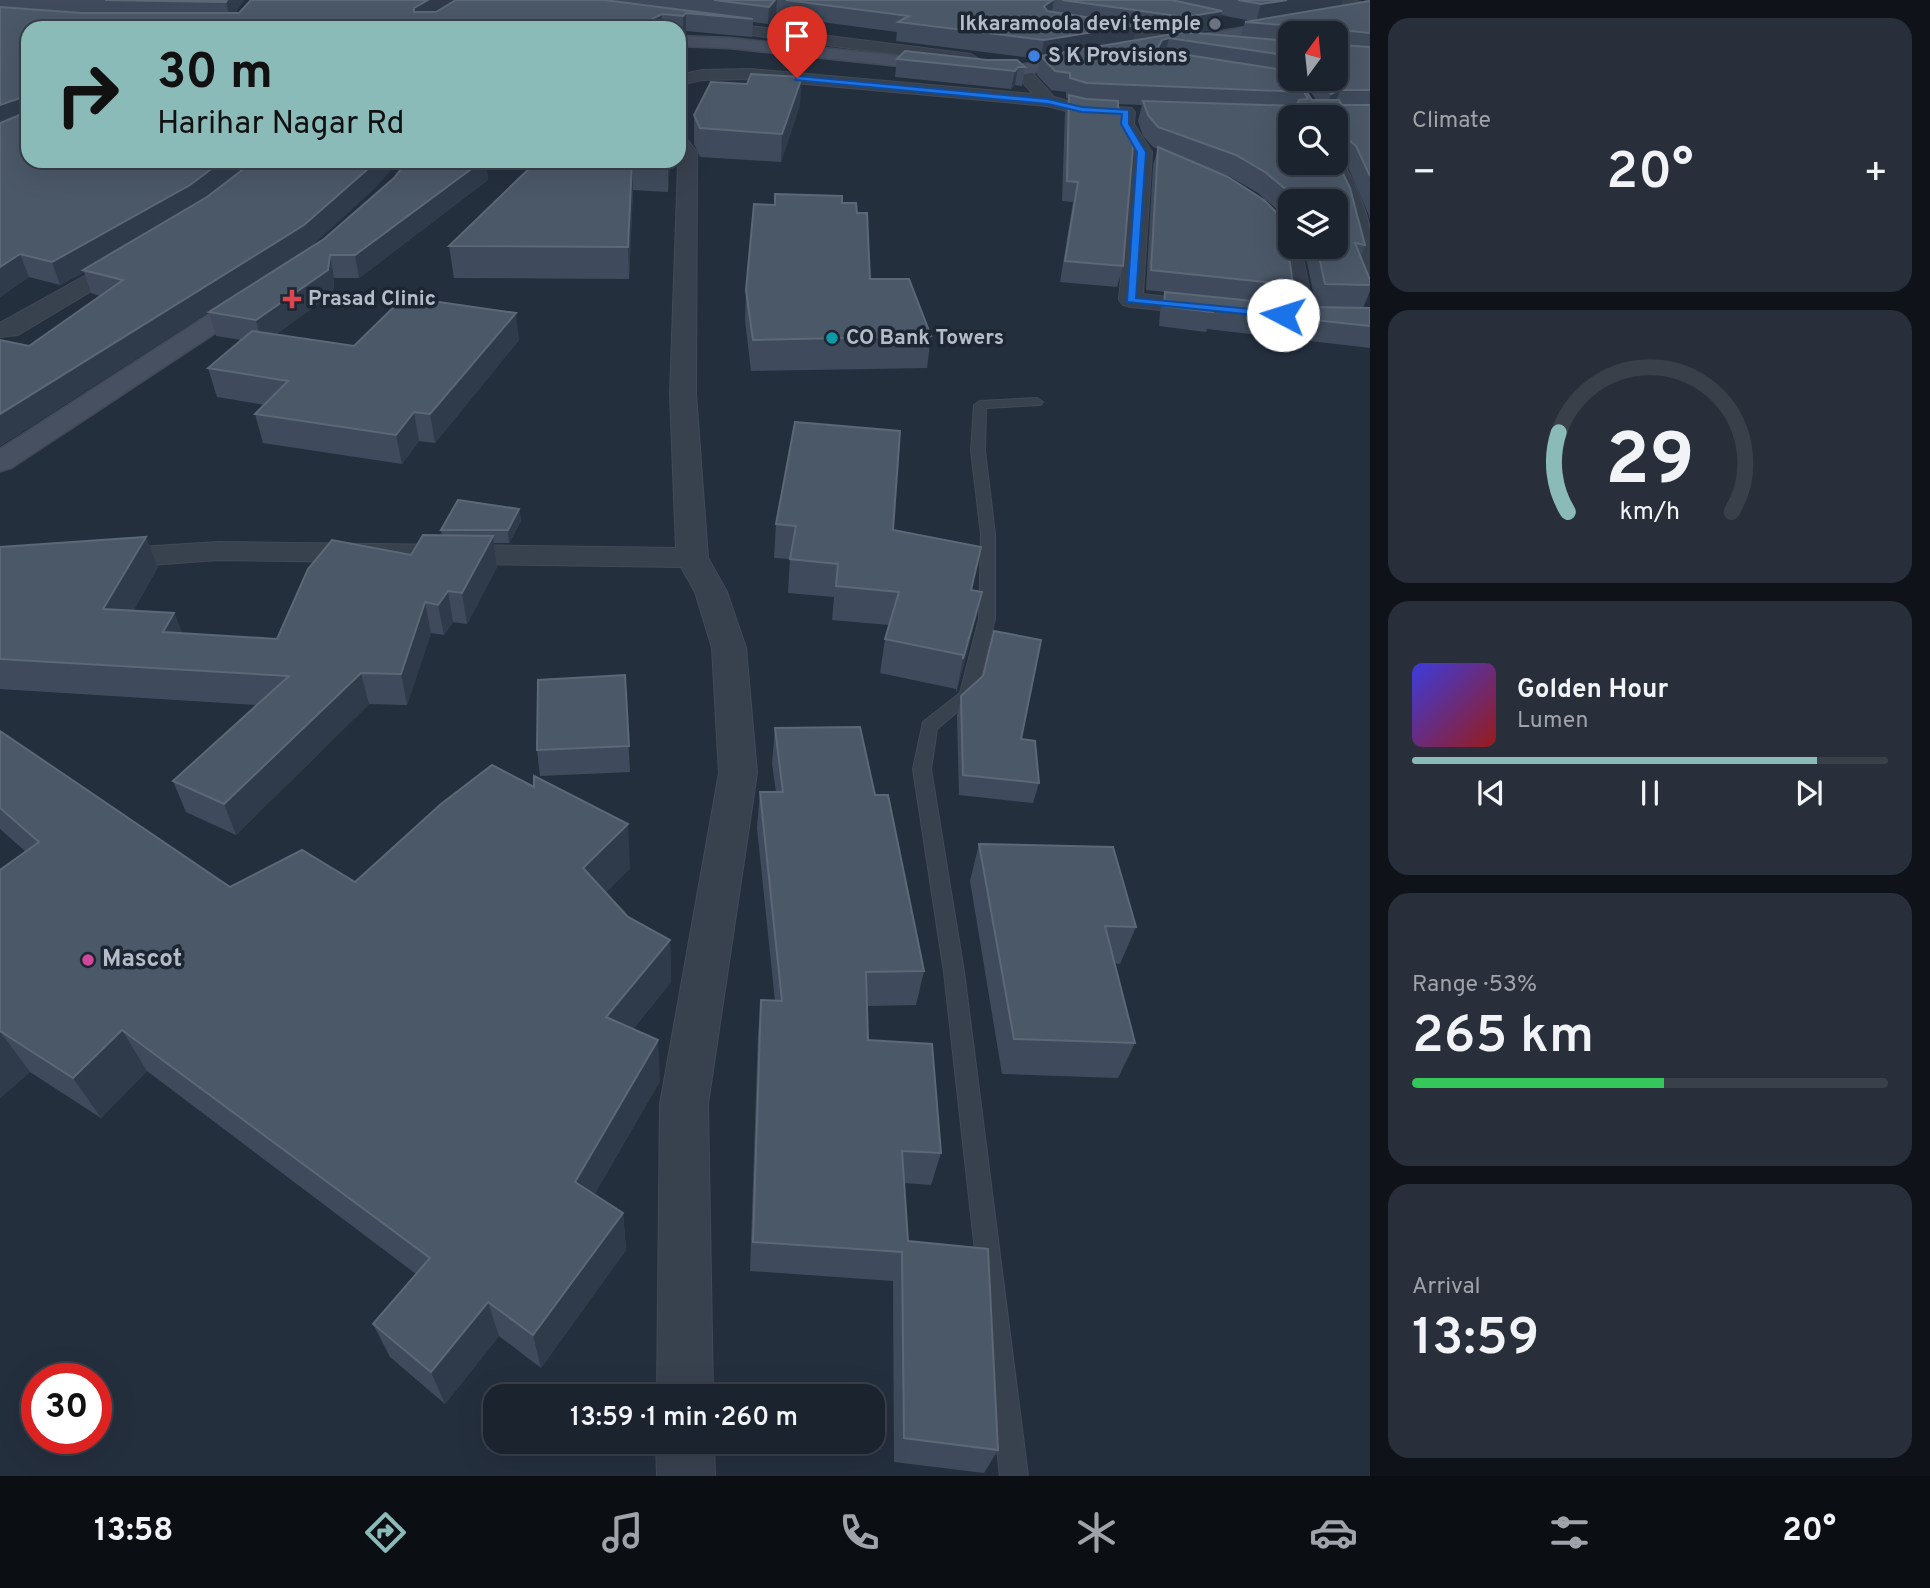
<!DOCTYPE html>
<meta charset="utf-8">
<style>
body{margin:0;font-family:Overpass,sans-serif;background:#282f3a;color:#f1f3f6;height:100vh;display:flex;flex-direction:column;font-size:26px;white-space:nowrap}
*{box-sizing:border-box;margin:0}
p{font-size:23px;color:#a0a4aa}
.icon{flex:none;width:38px;height:38px;fill:none;stroke:currentColor;stroke-width:2;stroke-linecap:round;stroke-linejoin:round}
.map{position:relative;flex:1;overflow:hidden}
.drawer{display:flex;flex-direction:column;gap:18px;padding:18px;background:#0f1319;width:560px}
.drawer>*{flex:none}
.hud{position:absolute;left:21px;top:21px;width:665px;height:147px;border-radius:21px;box-shadow:0 7px 28px #0002,0 0 0 2px #39404a;background:#8bbbb9;color:#111;overflow:hidden}
.needle{width:46px;rotate:15deg}
.fabs{position:absolute;left:1278px;top:21px;display:grid;gap:14px}
.fabs a{display:grid;place-items:center;width:70px;height:70px;border-radius:14px;background:#1b232e;box-shadow:0 7px 28px #0002,0 0 0 2px #39404a;font-size:35px}
.speed{position:absolute;left:21px;top:1363px;display:flex;gap:14px;font-size:35px;font-weight:700;text-align:center}
.speed>*{display:grid;place-content:center;width:91px;height:91px;border-radius:50%;background:#1b232e;box-shadow:0 7px 28px #0002,0 0 0 2px #39404a;line-height:1}
.speed .limit{border:10px solid #d22;background:#fff;color:#111}
.pin{position:absolute;display:grid;place-items:center;width:60px;height:60px;color:#fff;margin:-72px -30px;border-radius:50% 50% 50% 0;rotate:-45deg;box-shadow:0 0 7px #0007}
.pin .icon{rotate:45deg}
.me{position:absolute;width:77px;margin:-38px;rotate:275deg;stroke-linejoin:round;filter:drop-shadow(0 0 5px #0008)}
.turn{display:flex;align-items:center;gap:24px;height:147px;padding:0 21px;font-size:32px}
.turn .icon{width:91px;height:91px;stroke-width:2.5}
.turn b{display:block;font-size:49px;line-height:60px}
.big{font-size:52px;font-weight:600;line-height:1.1}
.drawer .card{flex:1;display:flex;flex-direction:column;justify-content:center;gap:10px;min-width:0;padding:0 24px;border-radius:21px;background:#282f3a}
.drawer .dial{align-items:center;gap:0}
.dial svg{height:182px;overflow:visible;fill:none;stroke:#39404a;stroke-width:7;stroke-linecap:round;text-anchor:middle}
.dial text{fill:#f1f3f6;stroke:none}
.song{display:flex;align-items:center;gap:21px}
.cover{width:84px;height:84px;border-radius:10px;background:linear-gradient(135deg,hsl(240 70% 55%),hsl(0 70% 35%))}
.played{height:7px;border-radius:4px;background:linear-gradient(90deg,#8bbbb9 85%,#39404a 85%)}
.keys{display:flex;justify-content:space-around;direction:ltr}
.heat{display:flex;justify-content:space-between;align-items:center;font-size:38px;direction:ltr}
.charge{height:10px;border-radius:5px;background:linear-gradient(90deg,#34c759 53%,#39404a 0)}
.trip{position:absolute;left:483px;top:1384px;width:402px;height:70px;border-radius:21px;background:#1b232e;box-shadow:0 7px 28px #0002,0 0 0 2px #39404a;font-weight:600;line-height:70px;text-align:center}
.dock{display:flex;height:112px;justify-content:space-around;align-items:center;background:#0b0e12;color:#a0a4aa}
.dock .icon{width:49px;height:49px}
.dock .on{color:#8bbbb9}
.dock b{font-size:32px;color:#f1f3f6}
main{display:flex;flex:1;min-height:0}
.map>svg:first-child{display:block}
.lines{fill:none;stroke-linecap:round;stroke-linejoin:round}
.lane-casing{stroke:#414a57;stroke-width:2}
.street-casing{stroke:#414a57;stroke-width:2}
.secondary-casing{stroke:#414a57;stroke-width:3}
.lane{fill:#38414e;fill-rule:evenodd}
.street{fill:#38414e;fill-rule:evenodd}
.secondary{fill:#465061;fill-rule:evenodd}
.wall{fill:#3f4b5c;fill-rule:evenodd}
.shaded-wall{fill:#2f3b4b}
.building{fill:#4b5868;stroke:#5c6777;stroke-width:2}
.route{fill:#1a73e8;stroke:#114b97;stroke-width:2}
.worship-dot{fill:#6b7280;stroke:#1d2633;stroke-width:2.5}
.shop-dot{fill:#3f7fe0;stroke:#1d2633;stroke-width:2.5}
.health-dot{fill:#e0444e;stroke:#1d2633;stroke-width:2.5}
.culture-dot{fill:#0f9aa8;stroke:#1d2633;stroke-width:2.5}
.hotel-dot{fill:#d1479c;stroke:#1d2633;stroke-width:2.5}
.labels{text-anchor:middle;dominant-baseline:central;stroke-width:7;stroke-linejoin:round;paint-order:stroke}
.far-poi-label{font-size:21px;font-weight:bold;fill:#b4bcc9;stroke:#1d2633;text-anchor:start}
.poi-label{font-size:24px;font-weight:bold;fill:#b4bcc9;stroke:#1d2633;text-anchor:start}
</style>
<main>
<div class="map">
<svg width="1370" height="1476" viewBox="0 0 1370 1476">
<rect width="100%" height="100%" fill="#242f3e"/>
<g class="lines">
<defs>
<polygon id="lane" points="1037,398 1043,402 1041,405 986,408 985,451 995,534 995,619 976,696 937,729 931,769 964,972 1028,1476 1000,1476 944,972 913,769 923,722 960,693 979,619 981,534 971,451 974,405 980,401"/>
<g id="street">
<polygon points="1333,0 1354,0 1370,5 1370,14 1335,3"/>
<polygon points="702,20 971,54 979,59 971,64 697,28 694,25 697,22"/>
<polygon points="1086,24 1184,38 1290,47 1290,57 1184,48 1081,32 1078,29 1081,26"/>
<polygon points="1020,65 1026,66 1054,97 1082,105 1132,108 1135,112 1134,124 1152,152 1143,294 1218,303 1222,308 1218,313 1210,315 1131,307 1123,305 1119,300 1132,152 1116,124 1117,117 1082,115 1047,106 751,79 702,80 679,85 679,75 702,70 751,69 1033,94 1012,70"/>
<polygon points="679,136 686,138 697,152 696,394 708,558 727,592 746,648 757,773 708,1104 713,1396 657,1396 660,1104 719,773 712,648 695,592 681,567 218,560 0,576 0,556 218,542 676,548 670,394"/>
<path d="M 1335,157 C 1348,161 1369,217 1370,231 C 1370,246 1370,261 1370,276 L 1362,274 L 1359,269 L 1344,209 L 1324,163 L 1335,163 Z"/>
<path d="M 1253,198 C 1265,201 1285,216 1289,229 C 1291,233 1290,242 1290,247 L 1301,247 L 1315,317 L 1312,322 L 1303,324 L 1294,322 L 1291,317 L 1280,246 L 1264,223 L 1243,204 L 1246,200 Z"/>
<polygon points="130,251 138,253 141,258 138,263 18,335 0,337 0,323"/>
<polygon points="656,1442 714,1442 715,1476 657,1476"/>
</g>
<g id="secondary">
<polygon points="1370,5 1370,15 1178,49 1170,44 1178,39"/>
<polygon points="679,36 729,38 984,65 1020,65 1091,52 1100,57 1091,62 1020,75 984,75 729,48 679,46"/>
<polygon points="256,288 265,290 268,295 265,300 11,468 0,471 0,449 247,290"/>
</g>
</defs>
<use href="#lane" class="lane-casing"/>
<use href="#street" class="street-casing"/>
<use href="#secondary" class="secondary-casing"/>
<use href="#lane" class="lane"/>
<use href="#street" class="street"/>
<use href="#secondary" class="secondary"/>
</g>
<g class="wall">
<path d="M 0,0 L 244,0 L 235,13 L 239,13 L 251,0 L 1343,0 L 1341,6 L 1368,2 L 1363,0 L 1370,0 L 1370,220 L 1368,213 L 1348,167 L 1335,155 L 1335,117 L 1290,117 L 1365,245 L 1361,256 L 1370,280 L 1370,291 L 1363,308 L 1370,308 L 1370,348 L 1207,329 L 1206,332 L 1159,326 L 1160,312 L 1165,292 L 1146,290 L 1153,165 L 1158,149 L 1153,147 L 1143,136 L 1138,121 L 1142,105 L 1118,104 L 1123,266 L 1117,287 L 1060,282 L 1073,202 L 1062,201 L 1065,113 L 1068,98 L 1066,98 L 1066,92 L 1051,90 L 1037,75 L 1040,59 L 896,41 L 897,32 L 776,16 L 768,24 L 753,22 L 752,37 L 686,31 L 683,34 L 679,33 L 679,28 L 28,28 L 28,161 L 377,186 L 309,248 L 324,239 L 394,178 L 407,161 L 486,161 L 488,180 L 359,278 L 334,278 L 333,293 L 276,334 L 354,346 L 519,340 L 435,443 L 419,441 L 402,464 L 263,443 L 255,414 L 265,405 L 217,397 L 208,368 L 241,340 L 216,336 L 209,312 L 0,446 L 0,340 L 29,346 L 100,296 L 91,293 L 84,272 L 60,285 L 29,277 L 0,297 ZM 1221,15 L 1251,21 L 1245,22 L 1240,36 L 1194,33 L 1217,29 ZM 1137,29 L 1173,34 L 1134,40 ZM 1290,33 L 1335,33 L 1335,79 L 1299,79 L 1306,84 L 1316,100 L 1312,100 L 1290,79 ZM 1210,169 L 1229,176 L 1258,193 L 1282,214 L 1290,224 L 1290,201 L 1335,201 L 1335,247 L 1304,247 L 1316,307 L 1286,304 L 1293,285 Z"/>
<polygon points="897,59 1025,67 1022,86 1015,85 1011,89 895,77"/>
<polygon points="747,84 800,105 781,162 700,157 694,144 694,115"/>
<polygon points="537,161 670,161 668,192 633,190 629,279 454,278 449,246"/>
<polygon points="842,203 857,213 870,279 931,336 927,368 751,371 745,320 746,290 775,205"/>
<polygon points="519,509 521,521 509,543 494,543 497,567 467,624 453,622 444,635 431,633 407,705 369,704 236,835 186,812 173,781 257,705 0,689 0,547 146,537 158,567 133,611 174,613 182,633 277,639 442,536 441,530"/>
<polygon points="776,524 893,530 972,591 982,592 974,626 956,693 956,689 880,673 885,639 889,625 832,620 834,597 788,593 790,559 774,558"/>
<polygon points="625,675 630,772 540,776 537,750"/>
<polygon points="961,696 1021,739 1039,783 1033,803 959,795 957,716"/>
<polygon points="775,728 875,795 924,971 916,1005 867,1006 868,1040 941,1153 931,1185 904,1183 908,1241 998,1450 984,1473 894,1462 893,1281 750,1271 758,1034 761,1000 775,1001 757,828 760,792 776,792 772,764"/>
<polygon points="0,731 230,887 630,868 606,892 628,917 670,940 671,982 633,1029 660,1081 594,1195 623,1213 626,1250 541,1368 499,1336 445,1404 390,1357 373,1324 416,1274 147,1071 101,1118 30,1072 0,1098 0,870 25,851 0,829"/>
<polygon points="979,844 1136,927 1120,964 1114,963 1135,1043 1118,1078 1002,1074 970,881"/>
</g>
<g class="shaded-wall">
<polygon points="227,0 244,0 230,19 226,2"/>
<polygon points="428,0 459,0 417,26 414,12 414,8"/>
<polygon points="775,0 777,0 776,16 768,24 769,7"/>
<polygon points="1053,0 1054,0 1051,16 1044,6"/>
<polygon points="1287,0 1343,0 1340,7 1256,22 1261,4"/>
<polygon points="1222,11 1217,29 1180,35 1185,17"/>
<polygon points="686,13 686,31 683,34 683,16"/>
<polygon points="662,14 662,28 633,28"/>
<polygon points="1137,25 1133,43 1041,56 1044,40"/>
<polygon points="1169,38 1164,56 1158,47 1162,40"/>
<polygon points="1018,67 1015,85 1011,89 1015,71"/>
<polygon points="802,77 800,105 781,162 782,134"/>
<polygon points="1340,90 1333,109 1324,114 1331,94"/>
<polygon points="23,97 28,112 0,128 0,105"/>
<polygon points="222,161 255,161 197,207 83,270 84,272 60,285 52,262"/>
<polygon points="377,161 399,161 377,186 309,248 0,446 0,414"/>
<polygon points="482,161 486,161 488,180 359,278 355,255"/>
<polygon points="632,161 633,190 629,279 628,247"/>
<polygon points="668,161 670,161 668,192"/>
<polygon points="20,254 29,277 0,297 0,267"/>
<polygon points="330,255 334,278 333,293 262,345 256,320"/>
<polygon points="516,313 519,340 435,443 430,414"/>
<polygon points="414,412 419,441 402,464 396,435"/>
<polygon points="519,509 521,521 509,543 508,530"/>
<polygon points="493,536 497,567 467,624 462,593"/>
<polygon points="146,537 158,567 116,640 103,609"/>
<polygon points="448,591 453,622 444,635 438,605"/>
<polygon points="982,592 974,626 956,693 963,659"/>
<polygon points="425,602 431,633 407,705 401,674"/>
<polygon points="174,613 186,644 163,632"/>
<polygon points="361,673 369,704 236,835 224,804"/>
<polygon points="628,824 630,868 587,912 583,868"/>
<polygon points="670,940 671,982 609,1058 606,1017"/>
<polygon points="122,1030 147,1071 101,1118 73,1078"/>
<polygon points="0,1031 30,1072 0,1098"/>
<polygon points="658,1040 660,1081 580,1219 575,1182"/>
<polygon points="623,1213 626,1250 541,1368 533,1335"/>
<polygon points="488,1302 499,1336 445,1404 431,1372"/>
</g>
<g class="building">
<polygon points="105,0 227,0 226,2"/>
<polygon points="251,0 428,0 414,8 414,12 436,12 456,0 604,0 753,19 686,13 683,16 662,14 633,28 28,28 28,161 222,161 190,185 52,262 20,254 0,267 0,123 22,114 23,97 0,105 0,7 81,13 239,13"/>
<polygon points="714,0 775,0 769,7"/>
<polygon points="786,0 1053,0 1044,6 1047,11 1137,25 1044,40 898,22 909,16"/>
<polygon points="1062,0 1172,0 1222,11 1185,17"/>
<polygon points="1238,0 1287,0 1261,4"/>
<polygon points="1370,1 1370,33 1341,30 1339,33 1339,42 1341,45 1370,47 1370,90 1340,90 1331,94 1321,79 1335,79 1335,33 1297,33 1296,26 1245,22"/>
<polygon points="1185,32 1290,41 1290,56 1169,38 1162,40 1158,47 1162,51 1290,71 1290,79 1298,79 1312,100 1339,100 1342,105 1370,105 1370,176 1356,146 1342,134 1340,140 1335,140 1335,117 1290,117 1290,163 1335,163 1335,157 1350,188 1365,245 1355,243 1370,280 1370,285 1325,284 1317,247 1335,247 1335,201 1297,201 1289,192 1265,172 1236,155 1158,127 1148,115 1143,101 1297,106 1299,100 1308,99 1304,92 1087,83 1070,78 1070,73 1055,71 1041,56"/>
<polygon points="905,51 987,60 1017,60 1025,67 1018,67 1015,71 897,59"/>
<polygon points="751,74 802,77 782,134 700,128 694,115 711,82 747,84"/>
<polygon points="1069,95 1086,99 1118,101 1118,107 1134,134 1123,266 1065,261 1078,182 1067,181"/>
<polygon points="1158,147 1228,177 1264,200 1277,213 1286,233 1293,285 1151,270"/>
<polygon points="254,161 377,161 304,225 0,414 0,340 29,346 123,280 83,270 207,197"/>
<polygon points="407,161 482,161 355,255 330,255 328,270 256,320 209,312 324,239 394,178"/>
<polygon points="537,161 632,161 628,247 449,246"/>
<polygon points="637,161 668,161 668,162"/>
<polygon points="775,194 842,196 842,203 856,203 857,213 867,213 870,279 909,279 931,336 753,340 746,290 754,204 775,205"/>
<polygon points="1165,292 1311,307 1370,308 1370,326 1213,309 1213,312 1164,306"/>
<polygon points="404,297 516,313 430,414 414,412 396,435 255,414 288,381 208,368 252,331 354,346"/>
<polygon points="795,422 900,431 893,530 981,547 971,590 982,592 963,659 963,655 885,639 899,592 836,586 838,564 790,559 796,526 776,524"/>
<polygon points="458,500 519,509 508,530 441,530"/>
<polygon points="423,535 493,536 462,593 448,591 438,605 425,602 401,674 361,673 224,804 173,781 289,676 0,659 0,547 146,537 103,609 174,613 163,632 277,639 308,569 332,540 411,555"/>
<polygon points="994,631 1041,640 1021,739 1035,741 1039,783 963,775 961,696 983,676"/>
<polygon points="625,675 629,746 537,750 538,680"/>
<polygon points="860,727 875,795 888,795 924,971 866,972 868,1040 932,1044 941,1153 902,1151 908,1241 988,1249 998,1450 904,1438 902,1252 753,1242 761,1000 782,1001 760,792 783,792 775,728"/>
<polygon points="0,731 230,887 302,850 355,882 441,804 492,765 534,787 534,776 628,824 583,868 628,917 670,940 606,1017 658,1040 575,1182 623,1213 533,1335 488,1302 431,1372 373,1324 430,1258 122,1030 73,1078 0,1031 0,870 39,842 0,808"/>
<polygon points="979,844 1113,847 1136,927 1105,926 1135,1043 1014,1039"/>
</g>
<polygon class="route" points="797,76 1048,99 1082,107 1129,110 1129,124 1146,152 1136,298 1283,312 1288,315 1283,318 1127,302 1137,152 1121,124 1122,114 1082,112 1048,104 795,80"/>
<circle class="worship-dot" cx="1215" cy="24" r="7"/>
<circle class="shop-dot" cx="1034" cy="56" r="7"/>
<path class="health-dot" d="M288.5 288.5h7v7h7v7h-7v7h-7v-7h-7v-7h7z"/>
<circle class="culture-dot" cx="832" cy="338" r="7"/>
<circle class="hotel-dot" cx="88" cy="960" r="7"/>
<g class="labels">
<g class="far-poi-label">
<text x="1201" y="24" text-anchor="end">Ikkaramoola devi temple</text>
<text x="1048" y="56">S K Provisions</text>
<text x="308" y="299">Prasad Clinic</text>
<text x="846" y="338">CO Bank Towers</text>
</g>
<g class="poi-label">
<text x="102" y="960">Mascot</text>
</g>
</g>
</svg>
<div class="fabs">
<a><svg class="needle" viewBox="-14 -14 28 28"><path d="M0-13l5 13h-10z" fill="#e53935"/><path d="M0 13l5-13h-10z" fill="#a0a4aa"/></svg></a>
<a><svg class="icon" aria-label="search" viewBox="0 0 24 24"><circle cx="10" cy="10" r="6"/><path d="M15 15l6 6"/></svg></a>
<a><svg class="icon" aria-label="layers" viewBox="0 0 24 24"><path d="M12 4l9 5-9 5-9-5zM3 14l9 5 9-5"/></svg></a>
</div>
<div class="speed"><div class="limit">30</div></div>
<div class="pin" style="left:797px;top:78px;background:#d93025"><svg class="icon" aria-label="arrive" viewBox="0 0 24 24"><path d="M6 21V4h12l-3 4 3 4H6"/></svg></div>
<svg class="me" style="left:1283px;top:315px" viewBox="-20 -20 40 40"><circle r="19" fill="#fff"/><path d="M0-13L10 11 0 6-10 11z" fill="#1a73e8"/></svg>
<div class="trip">13:59 · 1 min · 260 m</div>
<div class="hud">
<div class="turn"><svg class="icon" aria-label="right" viewBox="0 0 24 24"><path d="M7 20v-9h11M14 6l5 5-5 5"/></svg><div><b>30 m</b>Harihar Nagar Rd</div></div>
</div>
</div>
<section class="drawer">
<div class="card"><p>Climate</p>
<div class="heat"><a>−</a><b class="big">20°</b><a>+</a></div>
</div>
<div class="card dial"><svg viewBox="0 0 100 80">
<path d="M14 69A42 42 0 1 1 86 69"/>
<path d="M14 69A42 42 0 0 1 10 34" stroke="#8bbbb9"/>
<text x="50" y="56" font-size="32" font-weight="700">29</text>
<text x="50" y="72" font-size="11">km/h</text>
</svg></div>
<div class="card">
<div class="song"><i class="cover"></i><div><b>Golden Hour</b><p>Lumen</p></div></div>
<div class="played"></div>
<div class="keys"><svg class="icon" aria-label="previous" viewBox="0 0 24 24"><path d="M18 5L8 12l10 7zM5 5v14"/></svg><svg class="icon" aria-label="pause" viewBox="0 0 24 24"><path d="M8 5v14M16 5v14"/></svg><svg class="icon" aria-label="next" viewBox="0 0 24 24"><path d="M6 5l10 7-10 7zM19 5v14"/></svg></div>
</div>
<div class="card"><p>Range · 53%</p><b class="big">265 km</b><div class="charge"></div></div>
<div class="card"><p>Arrival</p><b class="big">13:59</b></div>
</section>
</main>
<nav class="dock">
<b>13:58</b>
<svg class="icon on" aria-label="directions" viewBox="0 0 24 24"><path d="M12 3l9 9-9 9-9-9zM9 14v-3h6M13 9l2 2-2 2"/></svg>
<svg class="icon" aria-label="music" viewBox="0 0 24 24"><path d="M9 18V5l10-2v13"/><circle cx="6" cy="18" r="3"/><circle cx="16" cy="16" r="3"/></svg>
<svg class="icon" aria-label="phone" viewBox="0 0 24 24"><path d="M5 4h4l2 5-3 2q2 4 5 5l2-3 5 2v4C11 20 4 13 5 4z"/></svg>
<svg class="icon" aria-label="climate" viewBox="0 0 24 24"><path d="M12 3v18M4 7l16 10M4 17L20 7"/></svg>
<svg class="icon" aria-label="car" viewBox="0 0 24 24"><path d="M5 17H2v-5l4-1 3-4h7l3 4 3 1v5h-3M9 17h6M6 11h13"/><circle cx="7" cy="17" r="2"/><circle cx="17" cy="17" r="2"/></svg>
<svg class="icon" aria-label="filters" viewBox="0 0 24 24"><path d="M4 7h16M4 17h16"/><circle cx="9" cy="7" r="2"/><circle cx="15" cy="17" r="2"/></svg>
<b>20°</b>
</nav>
